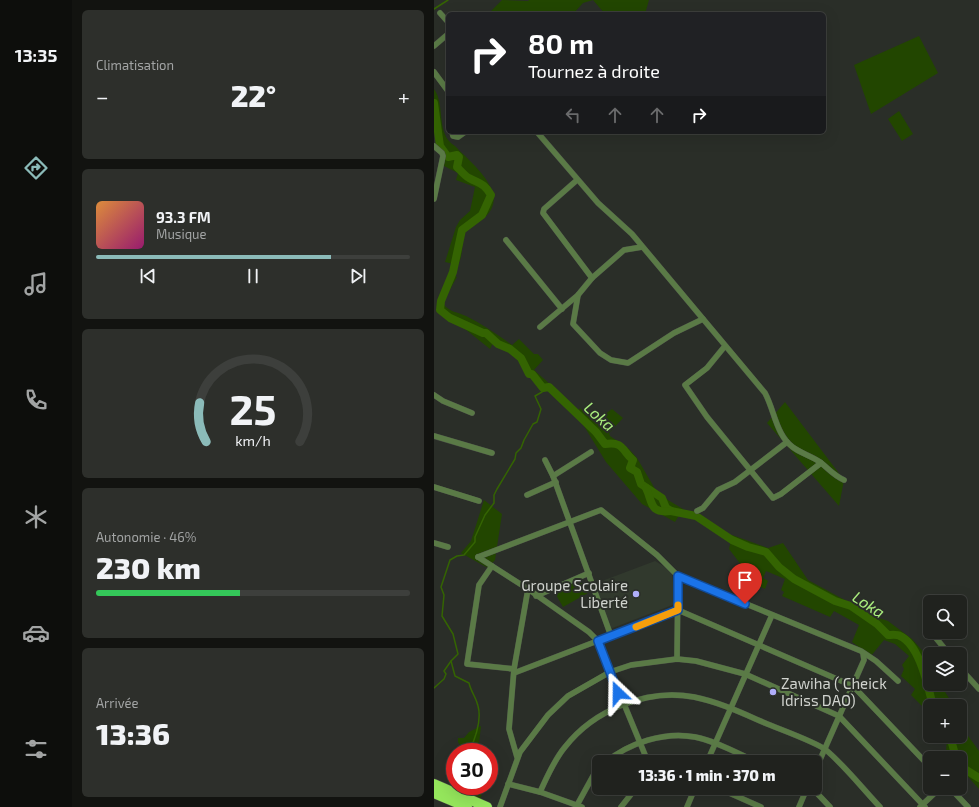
<!DOCTYPE html>
<html lang="fr">
<meta charset="utf-8">
<style>
body{margin:0;font-family:"Exo 2",sans-serif;background:#2d2f2b;color:#f1f3f6;height:100vh;display:flex;flex-direction:column;font-size:15px;white-space:nowrap}
*{box-sizing:border-box;margin:0}
p{font-size:13px;color:#a2a4a4}
.icon{flex:none;width:22px;height:22px;fill:none;stroke:currentColor;stroke-width:2;stroke-linecap:round;stroke-linejoin:round}
.map{position:relative;flex:1;overflow:hidden}
.drawer{display:flex;flex-direction:column;gap:10px;padding:10px;background:#121310;width:362px}
.drawer>*{flex:none}
.top-card{position:absolute;left:12px;top:12px;width:380px;height:122px;border-radius:6px;box-shadow:0 4px 16px #0002,0 0 0 1px #3d3f3c;background:#202124;color:#fff;overflow:hidden}
.buttons{position:absolute;left:489px;top:595px;display:grid;gap:8px}
.buttons a{display:grid;place-items:center;width:44px;height:44px;border-radius:6px;background:#20221e;box-shadow:0 4px 16px #0002,0 0 0 1px #3d3f3c;font-size:20px}
.speed{position:absolute;left:12px;top:743px;display:flex;gap:8px;font-size:20px;font-weight:700;text-align:center}
.speed>*{display:grid;place-content:center;width:52px;height:52px;border-radius:50%;background:#20221e;box-shadow:0 4px 16px #0002,0 0 0 1px #3d3f3c;line-height:1}
.speed .limit{border:6px solid #d22;background:#fff;color:#111}
.pin{position:absolute;display:grid;place-items:center;width:34px;height:34px;color:#fff;margin:-41px -17px;border-radius:50% 50% 50% 0;rotate:-45deg;box-shadow:0 0 4px #0007}
.pin .icon{rotate:45deg}
.me{position:absolute;width:44px;margin:-22px;rotate:337deg;stroke-linejoin:round;filter:drop-shadow(0 0 3px #0008)}
.turn{display:flex;align-items:center;gap:14px;height:84px;padding:0 16px;font-size:18px}
.turn .icon{width:52px;height:52px;stroke-width:2.5}
.turn b{display:block;font-size:28px;line-height:34px}
.lanes{display:flex;align-items:center;height:38px;padding:0 16px;background:#0003;justify-content:center;gap:20px;direction:ltr}
.lanes .off{opacity:.35}
.big{font-size:30px;font-weight:800;line-height:1.1}
.drawer .widget{flex:1;display:flex;flex-direction:column;justify-content:center;gap:6px;min-width:0;padding:0 14px;border-radius:6px;background:#2d2f2b}
.drawer .dial{align-items:center;gap:0}
.dial svg{height:104px;overflow:visible;fill:none;stroke:#3d3f3c;stroke-width:7;stroke-linecap:round;text-anchor:middle}
.dial text{fill:#f1f3f6;stroke:none}
.song{display:flex;align-items:center;gap:12px}
.cover{width:48px;height:48px;border-radius:6px;background:linear-gradient(135deg,hsl(30 70% 55%),hsl(320 70% 35%))}
.played{height:4px;border-radius:2px;background:linear-gradient(90deg,#8bbbb9 75%,#3d3f3c 75%)}
.keys{display:flex;justify-content:space-around;direction:ltr}
.heat{display:flex;justify-content:space-between;align-items:center;font-size:22px;direction:ltr}
.charge{height:6px;border-radius:3px;background:linear-gradient(90deg,#34c759 46%,#3d3f3c 0)}
.trip{position:absolute;left:158px;top:755px;width:230px;height:40px;border-radius:6px;background:#20221e;box-shadow:0 4px 16px #0002,0 0 0 1px #3d3f3c;font-weight:800;line-height:40px;text-align:center}
main{display:flex;flex:1;min-height:0}
.tab-bar{display:flex;flex-direction:column;width:72px;justify-content:space-around;align-items:center;background:#0d0e0c;color:#a2a4a4}
.tab-bar .icon{width:28px;height:28px}
.tab-bar .selected{color:#8bbbb9}
.tab-bar b{font-size:18px;color:#f1f3f6}
.map>svg:first-child{display:block}
.built{fill:#31392d}
.green{fill:#224600}
.lines{fill:none;stroke-linecap:round;stroke-linejoin:round}
.stream{stroke:#346402;stroke-width:1.5}
.river{stroke:#346402;stroke-width:8}
.street-casing{stroke:#484c46;stroke-width:6}
.highway-casing{stroke:#484c46;stroke-width:11}
.street{stroke:#5a7a46;stroke-width:5.5}
.highway{stroke:#95e65c;stroke-width:10}
.route-casing{stroke:#114b97;stroke-width:10}
.route{stroke:#1a73e8;stroke-width:7}
.slow{stroke:#f59e0b;stroke-width:7}
.poi-dot{fill:#afaefa;stroke:#2a2e28;stroke-width:1.5}
.labels{text-anchor:middle;dominant-baseline:central;stroke-width:4;stroke-linejoin:round;paint-order:stroke}
.poi-label{font-size:15px;fill:#d0d3ce;stroke:#2a2e28;text-anchor:end}
.water-label{font-size:16px;font-style:italic;fill:#aaee7e;stroke:#2a2e28}
</style>
<main>
<nav class="tab-bar">
<b>13:35</b>
<svg class="icon selected" aria-label="directions" viewBox="0 0 24 24"><path d="M12 3l9 9-9 9-9-9zM9 14v-3h6M13 9l2 2-2 2"/></svg>
<svg class="icon" aria-label="music" viewBox="0 0 24 24"><path d="M9 18V5l10-2v13"/><circle cx="6" cy="18" r="3"/><circle cx="16" cy="16" r="3"/></svg>
<svg class="icon" aria-label="phone" viewBox="0 0 24 24"><path d="M5 4h4l2 5-3 2q2 4 5 5l2-3 5 2v4C11 20 4 13 5 4z"/></svg>
<svg class="icon" aria-label="climate" viewBox="0 0 24 24"><path d="M12 3v18M4 7l16 10M4 17L20 7"/></svg>
<svg class="icon" aria-label="car" viewBox="0 0 24 24"><path d="M5 17H2v-5l4-1 3-4h7l3 4 3 1v5h-3M9 17h6M6 11h13"/><circle cx="7" cy="17" r="2"/><circle cx="17" cy="17" r="2"/></svg>
<svg class="icon" aria-label="filters" viewBox="0 0 24 24"><path d="M4 7h16M4 17h16"/><circle cx="9" cy="7" r="2"/><circle cx="15" cy="17" r="2"/></svg>
</nav>
<section class="drawer">
<div class="widget"><p>Climatisation</p>
<div class="heat"><a>−</a><b class="big">22°</b><a>+</a></div>
</div>
<div class="widget">
<div class="song"><i class="cover"></i><div><b>93.3 FM</b><p>Musique</p></div></div>
<div class="played"></div>
<div class="keys"><svg class="icon" aria-label="previous" viewBox="0 0 24 24"><path d="M18 5L8 12l10 7zM5 5v14"/></svg><svg class="icon" aria-label="pause" viewBox="0 0 24 24"><path d="M8 5v14M16 5v14"/></svg><svg class="icon" aria-label="next" viewBox="0 0 24 24"><path d="M6 5l10 7-10 7zM19 5v14"/></svg></div>
</div>
<div class="widget dial"><svg viewBox="0 0 100 80">
<path d="M14 69A42 42 0 1 1 86 69"/>
<path d="M14 69A42 42 0 0 1 9 39" stroke="#8bbbb9"/>
<text x="50" y="56" font-size="32" font-weight="700">25</text>
<text x="50" y="72" font-size="11">km/h</text>
</svg></div>
<div class="widget"><p>Autonomie · 46%</p><b class="big">230 km</b><div class="charge"></div></div>
<div class="widget"><p>Arrivée</p><b class="big">13:36</b></div>
</section>
<div class="map">
<svg width="545" height="807" viewBox="0 0 545 807">
<rect width="100%" height="100%" fill="#2a2e28"/>
<polygon class="built" points="221,561 238,571 241,604 176,629 160,584"/>
<g class="green">
<polygon points="68,0 94,1 95,0 215,0 211,14 171,14 159,0 149,3 139,14 57,14 56,12"/>
<polygon points="485,36 504,73 437,114 420,65"/>
<path d="M 0,89 C 12,105 1,134 21,146 C 38,164 78,194 50,218 C 45,223 34,224 31,232 C 27,243 30,253 24,265 L 11,262 L 22,227 L 26,220 L 36,211 L 41,187 L 22,180 L 24,173 L 10,166 L 0,131 Z"/>
<polygon points="465,111 479,134 468,141 454,119"/>
<path d="M 15,274 L 23,277 L 10,300 L 10,305 C 16,312 23,312 32,316 C 48,324 63,334 78,345 L 85,339 L 100,354 L 104,354 L 109,360 L 100,370 L 117,385 L 111,391 L 97,379 L 93,369 L 76,351 L 59,343 L 56,349 L 21,321 L 5,312 L 5,303 Z"/>
<polygon points="351,402 410,480 405,506 333,423"/>
<polygon points="146,408 160,422 178,409 189,418 175,433 176,436 195,449 203,458 224,494 249,509 241,522 208,504 172,462 142,413"/>
<polygon points="50,500 68,514 61,560 54,568 27,553 37,541"/>
<polygon points="298,535 334,548 349,543 374,580 442,617 454,621 478,639 493,656 496,663 496,684 506,684 520,706 496,706 496,714 477,695 481,689 467,676 470,669 468,665 475,656 461,644 450,640 437,656 418,642 425,625 400,611 396,617 348,596 350,592 347,590 351,579 332,571 329,578 334,581 331,589 311,579 308,566 295,549"/>
<polygon points="146,579 154,593 129,607 121,593"/>
<polygon points="526,719 532,733 545,751 545,789 526,768 526,758 516,758 512,753 513,736 526,736"/>
<polygon points="47,726 44,752 26,752 27,747 24,742 24,738 30,738 35,732"/>
<polygon points="30,786 48,786 49,789 46,801 34,796"/>
</g>
<g class="lines">
<g class="stream">
<polyline points="0,9 14,0"/>
<polyline points="0,688 10,679 12,674 10,671 17,661"/>
<path d="M 35,752 C 41,739 48,720 44,706 C 42,697 37,692 35,683 L 21,676 L 17,661 L 24,654 L 19,634 L 8,616 L 10,595 L 7,587 L 16,560 L 23,556 L 30,555 L 41,542 L 41,537 L 51,515 L 60,503 L 60,495 L 63,489 L 81,459 L 82,453 L 87,448 L 90,440 L 99,424 L 103,422 L 107,409 L 101,396 L 108,392 L 109,388"/>
<polyline points="42,786 46,791"/>
</g>
<g class="river">
<path d="M 0,103 L 6,146 L 14,157 L 23,155 L 25,157 L 23,167 C 27,171 31,176 35,178 C 46,184 50,183 57,195 L 48,215 L 28,230 L 19,272 L 7,301 L 6,310 L 16,318 L 49,333 L 52,333 L 64,344 L 76,349 L 87,358 L 95,374 L 98,374 L 109,388 L 115,387 L 162,432 L 171,444 C 190,441 188,451 199,460 L 196,468 L 203,472 L 207,484 L 228,498 L 232,508 L 237,511 L 262,516 L 298,540 L 314,547 L 332,552 L 345,567 L 360,579 L 401,601 L 417,606 L 443,624 L 454,635 C 457,635 463,634 466,636 C 486,645 494,687 499,706"/>
<path d="M 212,488 C 219,502 215,514 237,511"/>
<polyline points="516,736 522,758"/>
<polyline points="526,763 529,768 545,778"/>
</g>
<defs>
<g id="street">
<polyline points="6,13 14,22"/>
<polyline points="0,46 14,34"/>
<polyline points="0,72 14,91"/>
<polyline points="18,132 19,136 24,137 31,132"/>
<path d="M 103,132 L 164,203 L 198,234 L 331,393 C 338,406 340,420 347,433 C 357,452 371,452 386,462 C 395,469 399,475 410,480"/>
<polyline points="0,146 8,153 9,156 0,199"/>
<polyline points="143,180 110,209 109,213 158,278"/>
<polyline points="72,240 128,309"/>
<polyline points="144,295 139,324 166,353 177,360 194,363 240,333 269,319"/>
<polyline points="106,327 144,295 158,278 190,250 208,247"/>
<polyline points="291,346 273,368 251,385 273,417 339,498 347,494 387,463"/>
<polyline points="0,395 9,401 38,413"/>
<polyline points="0,436 58,453"/>
<polyline points="111,460 119,476 177,636"/>
<polyline points="119,476 157,452"/>
<polyline points="0,487 45,501"/>
<polyline points="93,495 122,482"/>
<polyline points="263,511 269,508 284,490 301,482 353,442"/>
<polyline points="0,543 14,547"/>
<polyline points="44,557 167,510 223,555 244,576 427,651 442,661 464,681"/>
<polyline points="44,557 94,589 155,632 164,641 214,762"/>
<polyline points="58,566 45,585 33,664 80,669"/>
<polyline points="102,596 155,573"/>
<polyline points="497,632 515,654"/>
<polyline points="243,659 244,576"/>
<polyline points="526,668 545,689"/>
<polyline points="80,673 244,610 419,686 496,767"/>
<polyline points="83,757 75,729 80,669 94,589"/>
<path d="M 172,762 C 195,743 231,731 261,737 C 282,741 303,753 323,762"/>
<polyline points="273,762 338,615"/>
<polyline points="381,771 430,660 429,653"/>
<polyline points="74,784 106,792 148,807"/>
<polyline points="284,788 327,807"/>
<polyline points="378,788 396,807"/>
<polyline points="516,788 534,807"/>
<path d="M 106,792 C 113,777 120,760 131,747 C 160,710 213,688 260,697 C 285,702 308,713 331,723 C 345,729 382,742 392,750 C 411,766 428,788 446,807"/>
<polyline points="66,807 86,752 114,715 134,696 176,672 197,665 243,659 262,661 311,674 405,716 491,807"/>
<polyline points="142,807 159,776 165,769"/>
<polyline points="187,807 202,788"/>
<polyline points="253,807 261,788"/>
<polyline points="365,807 373,788"/>
<polyline points="486,807 506,788"/>
</g>
<g id="highway">
<polyline points="0,784 53,807"/>
<polyline points="0,793 33,807"/>
</g>
</defs>
<use href="#street" class="street-casing"/>
<use href="#highway" class="highway-casing"/>
<use href="#street" class="street"/>
<use href="#highway" class="highway"/>
</g>
<g class="lines">
<defs>
<polyline id="route" points="184,693 164,641 244,610 244,576 311,604"/>
</defs>
<use href="#route" class="route-casing"/>
<use href="#route" class="route"/>
<polyline class="slow" points="202,627 244,610 244,605"/>
</g>
<g class="poi-dot">
<circle cx="202" cy="594" r="4"/>
<circle cx="339" cy="692" r="4"/>
</g>
<g class="labels">
<g class="poi-label">
<text x="194" y="585">Groupe Scolaire<tspan x="194" dy="17">Liberté</tspan></text>
<text x="347" y="683" text-anchor="start">Zawiha ( Cheick<tspan x="347" dy="17">Idriss DAO)</tspan></text>
</g>
<g class="water-label">
<text transform="translate(166 416) rotate(42)">Loka</text>
<text transform="translate(435 604) rotate(33)">Loka</text>
</g>
</g>
</svg>
<div class="buttons">
<a><svg class="icon" aria-label="search" viewBox="0 0 24 24"><circle cx="10" cy="10" r="6"/><path d="M15 15l6 6"/></svg></a>
<a><svg class="icon" aria-label="layers" viewBox="0 0 24 24"><path d="M12 4l9 5-9 5-9-5zM3 14l9 5 9-5"/></svg></a>
<a>+</a>
<a>−</a>
</div>
<div class="speed"><div class="limit">30</div></div>
<div class="pin" style="left:311px;top:604px;background:#d93025"><svg class="icon" aria-label="arrive" viewBox="0 0 24 24"><path d="M6 21V4h12l-3 4 3 4H6"/></svg></div>
<svg class="me" style="left:184px;top:693px" viewBox="-20 -20 40 40"><path d="M0-17L14 15 0 8-14 15z" fill="#1a73e8" stroke="#fff" stroke-width="4"/></svg>
<div class="trip">13:36 · 1 min · 370 m</div>
<div class="top-card">
<div class="turn"><svg class="icon" aria-label="right" viewBox="0 0 24 24"><path d="M7 20v-9h11M14 6l5 5-5 5"/></svg><div><b>80 m</b>Tournez à droite</div></div>
<div class="lanes"><svg class="icon off" aria-label="left" viewBox="0 0 24 24"><path d="M17 20v-9H6M10 6l-5 5 5 5"/></svg><svg class="icon off" aria-label="ahead" viewBox="0 0 24 24"><path d="M12 20V5M6 11l6-6 6 6"/></svg><svg class="icon off" aria-label="ahead" viewBox="0 0 24 24"><path d="M12 20V5M6 11l6-6 6 6"/></svg><svg class="icon" aria-label="right" viewBox="0 0 24 24"><path d="M7 20v-9h11M14 6l5 5-5 5"/></svg></div>
</div>
</div>
</main>
